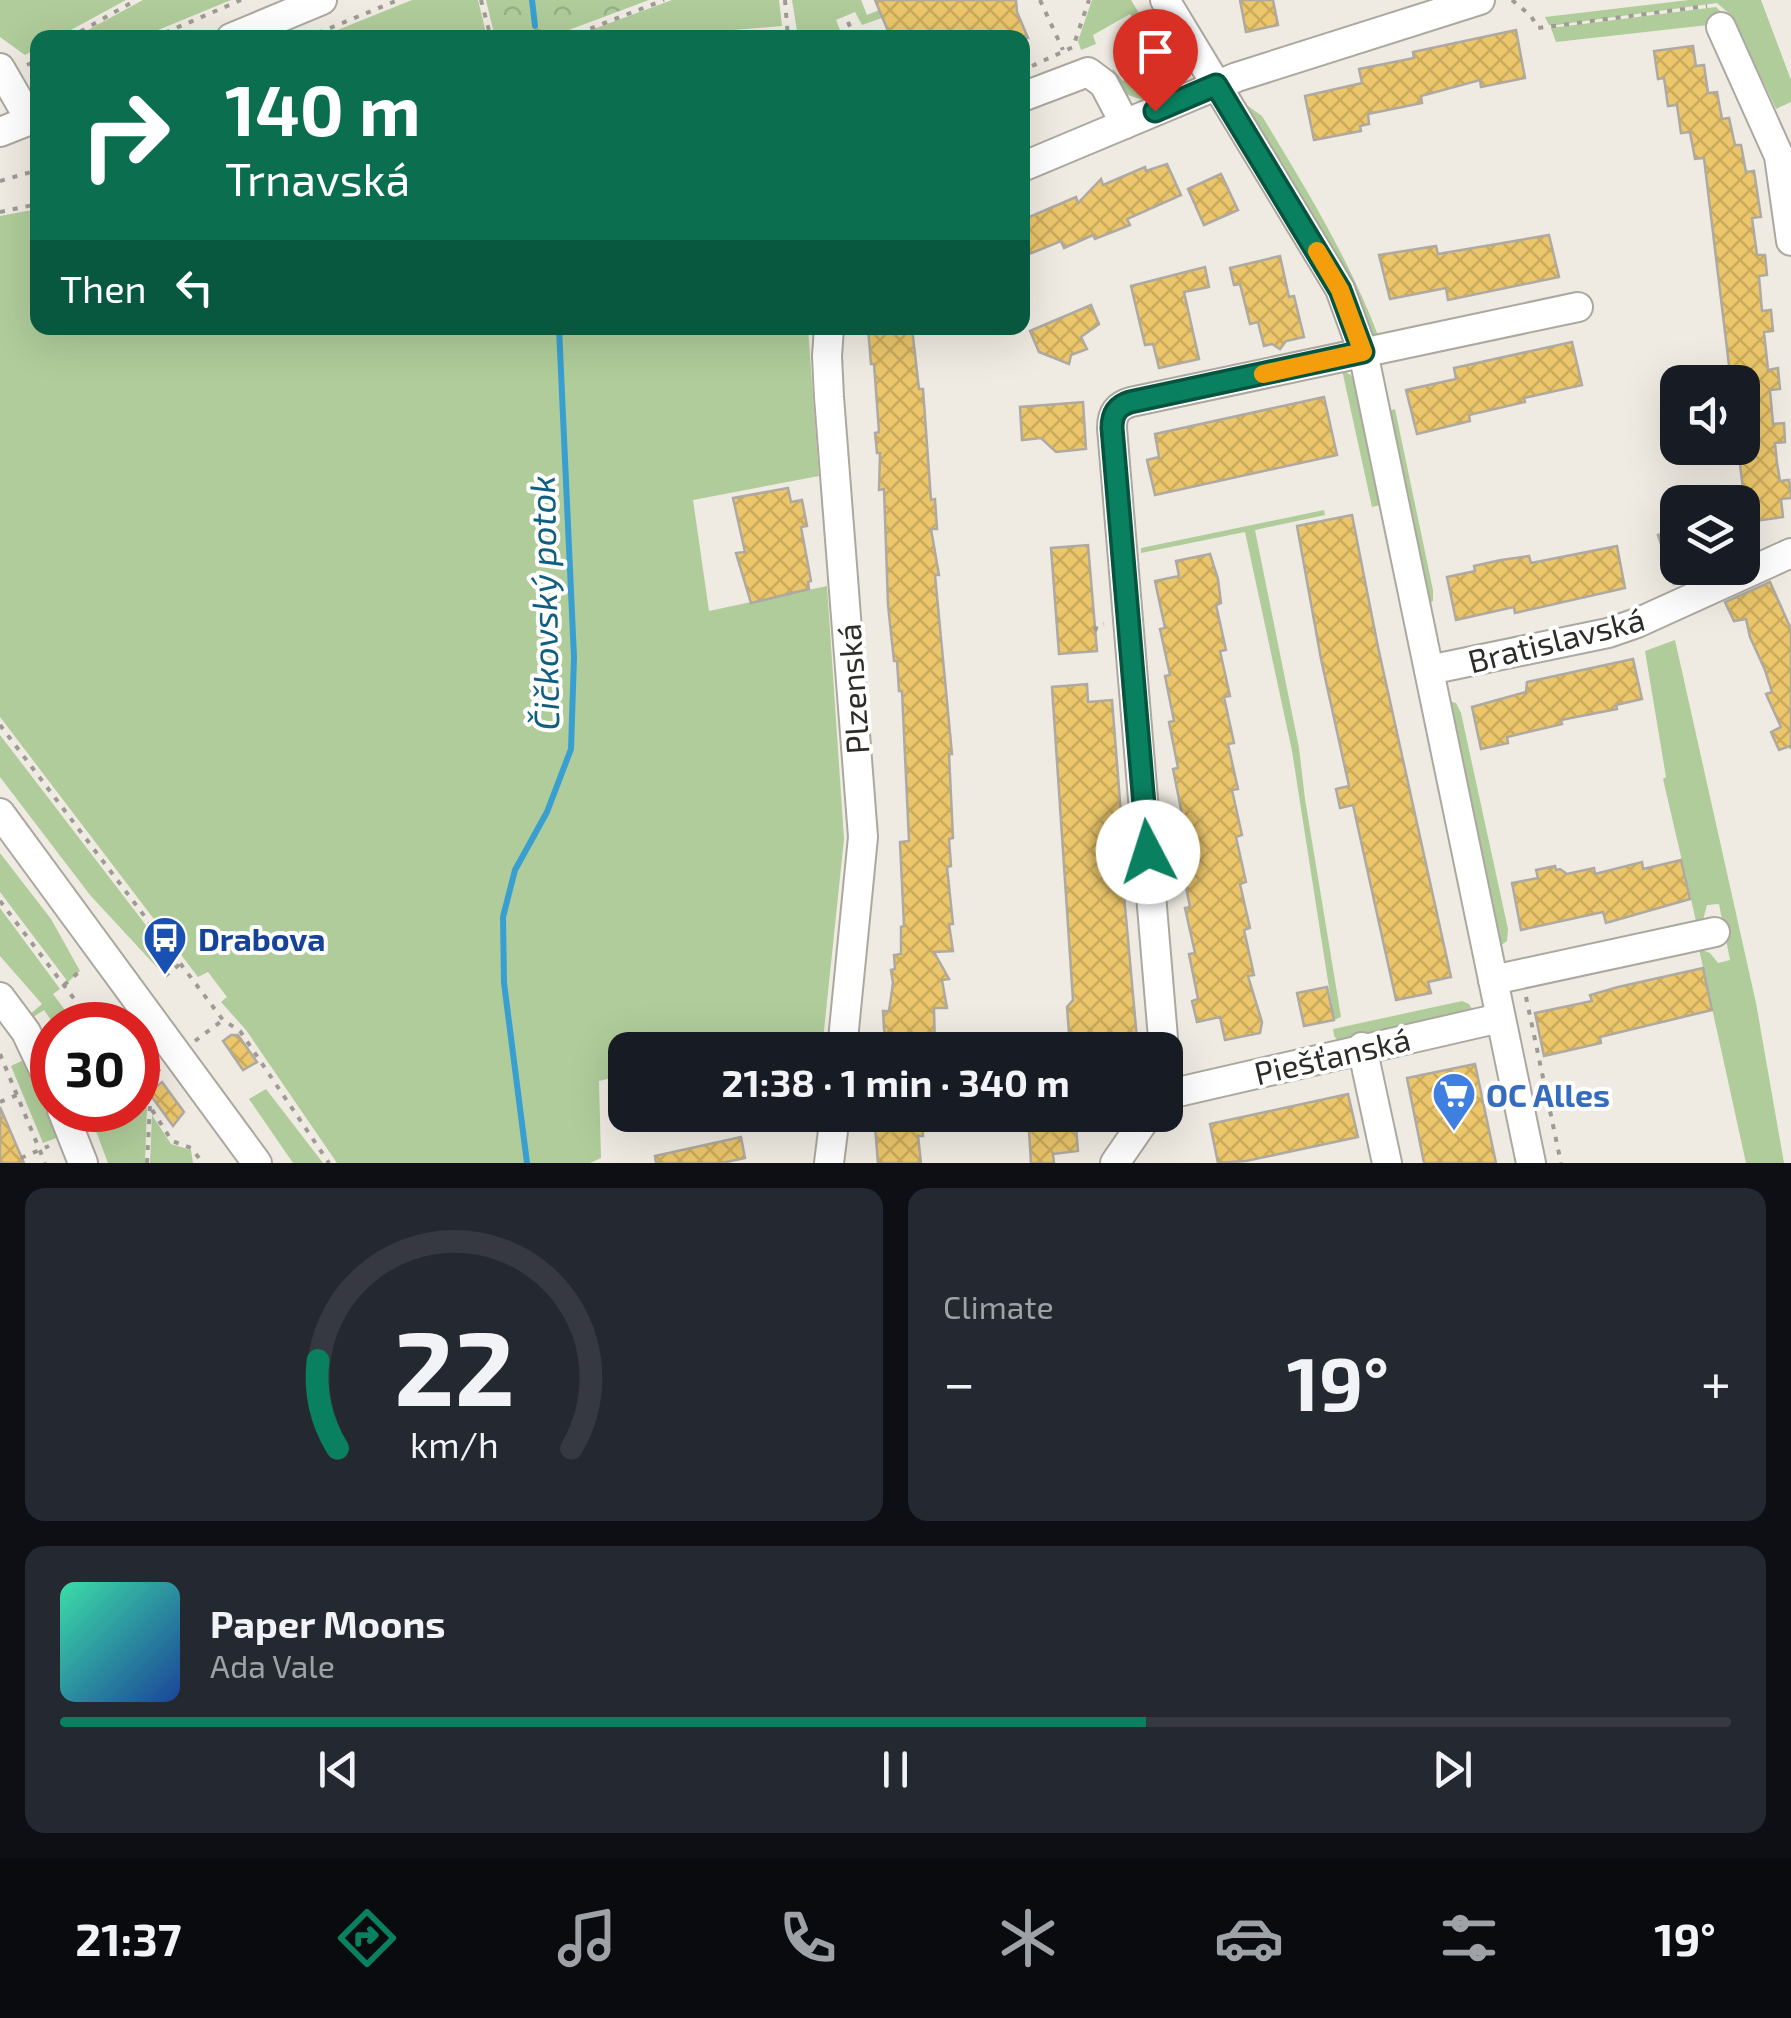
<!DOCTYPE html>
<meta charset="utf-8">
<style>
body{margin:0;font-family:"Exo 2",sans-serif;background:#242831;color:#f1f3f6;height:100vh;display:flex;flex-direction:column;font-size:38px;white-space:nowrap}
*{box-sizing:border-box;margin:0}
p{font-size:32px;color:#9ea1a6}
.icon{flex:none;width:55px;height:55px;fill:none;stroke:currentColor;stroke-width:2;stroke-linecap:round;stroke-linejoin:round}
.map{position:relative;height:1163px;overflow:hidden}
.sheet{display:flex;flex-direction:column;gap:25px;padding:25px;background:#0d0f14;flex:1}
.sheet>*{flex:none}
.guide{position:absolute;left:30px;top:30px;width:1000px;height:305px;border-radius:20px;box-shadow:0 10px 40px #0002;background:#0b6e4f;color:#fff;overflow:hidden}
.controls{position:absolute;left:1660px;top:365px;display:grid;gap:20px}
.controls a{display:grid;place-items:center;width:100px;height:100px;border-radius:20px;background:#171b24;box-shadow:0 10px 40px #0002;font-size:50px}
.speed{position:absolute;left:30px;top:1002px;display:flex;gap:20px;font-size:50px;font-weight:700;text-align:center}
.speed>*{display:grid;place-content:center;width:130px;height:130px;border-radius:50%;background:#171b24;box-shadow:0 10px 40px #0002;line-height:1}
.speed .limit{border:15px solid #d22;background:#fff;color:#111}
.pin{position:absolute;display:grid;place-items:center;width:85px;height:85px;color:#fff;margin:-102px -42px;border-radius:50% 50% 50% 0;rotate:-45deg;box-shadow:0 0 10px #0007}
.pin .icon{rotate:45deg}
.me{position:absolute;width:110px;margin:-55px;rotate:355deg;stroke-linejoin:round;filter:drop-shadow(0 0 8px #0008)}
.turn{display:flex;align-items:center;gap:35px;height:210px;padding:0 30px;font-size:45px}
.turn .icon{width:130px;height:130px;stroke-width:2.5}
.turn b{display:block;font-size:70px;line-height:85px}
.then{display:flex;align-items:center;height:95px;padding:0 30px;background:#0003;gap:20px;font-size:38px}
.big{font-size:75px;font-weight:700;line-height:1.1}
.sheet .widget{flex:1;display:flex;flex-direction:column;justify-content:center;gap:15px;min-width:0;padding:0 35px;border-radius:20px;background:#242831}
.sheet .dial{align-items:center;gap:0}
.dial svg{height:260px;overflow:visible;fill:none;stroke:#363941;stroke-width:7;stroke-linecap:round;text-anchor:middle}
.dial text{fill:#f1f3f6;stroke:none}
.song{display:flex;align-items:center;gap:30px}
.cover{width:120px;height:120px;border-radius:15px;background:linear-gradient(135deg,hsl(160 70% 55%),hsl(220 70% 35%))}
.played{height:10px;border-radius:5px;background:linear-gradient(90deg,#09805f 65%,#363941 65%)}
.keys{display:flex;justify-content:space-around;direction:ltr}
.heat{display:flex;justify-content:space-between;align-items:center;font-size:55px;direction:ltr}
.sheet .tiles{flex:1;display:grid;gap:25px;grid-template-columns:1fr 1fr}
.widget:last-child{grid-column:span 2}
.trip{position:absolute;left:608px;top:1032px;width:575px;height:100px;border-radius:20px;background:#171b24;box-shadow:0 10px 40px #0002;font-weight:700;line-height:100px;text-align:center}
.tabs{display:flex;height:160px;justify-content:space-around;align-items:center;background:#090b0e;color:#9ea1a6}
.tabs .icon{width:70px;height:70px}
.tabs .active{color:#09805f}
.tabs b{font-size:45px;color:#f1f3f6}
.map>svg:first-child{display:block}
.grass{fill:#afcc9a}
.forest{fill:url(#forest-crowns)}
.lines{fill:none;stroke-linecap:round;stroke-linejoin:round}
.stream{stroke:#389fd0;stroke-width:6}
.building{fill:url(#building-cross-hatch);stroke:#aeaaa2;stroke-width:2.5}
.minor-casing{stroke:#aca89f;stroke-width:32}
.path{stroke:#9d9b94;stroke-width:4;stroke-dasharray:5 8;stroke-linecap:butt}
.minor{stroke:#fff;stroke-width:28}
.route-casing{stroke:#06533e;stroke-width:25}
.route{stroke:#09805f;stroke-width:18}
.slow{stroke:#f59e0b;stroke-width:18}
.labels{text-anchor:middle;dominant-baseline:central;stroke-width:8;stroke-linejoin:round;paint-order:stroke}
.street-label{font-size:32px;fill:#2d2c28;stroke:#fff}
.transit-label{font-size:32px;font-weight:bold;fill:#164399;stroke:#fff;text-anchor:start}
.shop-label{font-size:32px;font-weight:bold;fill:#366cbe;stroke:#fff;text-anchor:start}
.water-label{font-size:35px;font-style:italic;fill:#105e80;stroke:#fff}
</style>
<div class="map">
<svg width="1791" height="1163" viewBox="0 0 1791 1163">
<defs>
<pattern id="forest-crowns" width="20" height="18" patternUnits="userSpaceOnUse" patternTransform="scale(2.5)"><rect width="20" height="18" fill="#afcc9a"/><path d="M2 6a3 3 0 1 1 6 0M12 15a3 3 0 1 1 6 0" fill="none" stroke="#97af85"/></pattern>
<pattern id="building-cross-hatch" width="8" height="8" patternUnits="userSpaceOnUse" patternTransform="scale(2.5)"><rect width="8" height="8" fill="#ebc66b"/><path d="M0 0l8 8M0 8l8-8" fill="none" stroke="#caaa5d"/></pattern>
</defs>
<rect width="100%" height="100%" fill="#efebe2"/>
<g class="grass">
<polygon points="0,0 126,0 58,37 38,38 37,49 25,55 0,37"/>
<polygon points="143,0 231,0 141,37 75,37"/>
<polygon points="412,0 478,0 487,37 320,37"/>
<polygon points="672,0 779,0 782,26 733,30 733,37 572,37"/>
<polygon points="792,0 861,0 867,15 879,10 882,18 862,25 855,12 836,20 843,37 798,37"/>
<polygon points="1092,0 1131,0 1182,84 1143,100 1122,93 1110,73 1113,69 1123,81 1158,59 1130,14 1093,35 1096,44 1081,50 1078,41"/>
<polygon points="1689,0 1761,0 1791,80 1791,102 1776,109 1732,16 1717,3 1556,25 1549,25 1545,17"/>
<polygon points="1716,7 1727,18 1708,25 1556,42 1551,28"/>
<path d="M 1248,106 L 1262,116 C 1306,189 1349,258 1379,338 L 1369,333 L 1246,108 Z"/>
<polygon points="37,209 38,328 808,328 819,476 693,500 709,611 827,586 844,839 823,1040 767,1050 625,1050 625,1075 599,1081 601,1158 590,1163 337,1163 246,1030 221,1002 227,997 208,972 198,977 0,717 0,216"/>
<polygon points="1342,370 1351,375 1356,385 1380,505 1372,507"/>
<polygon points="1395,409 1433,590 1433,601 1428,604 1385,412"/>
<polygon points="1324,510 1325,515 1255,530 1299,748 1305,799 1341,1017 1334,1020 1292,751 1245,532 1141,553 1141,548"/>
<polygon points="1675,640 1756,1003 1784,1163 1746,1163 1699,949 1710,953 1718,963 1730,960 1719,904 1707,905 1703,920 1696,921 1663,779 1666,777 1645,651"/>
<polygon points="1448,701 1456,703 1461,713 1508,929 1507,941 1500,946"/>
<polygon points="0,735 175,963 165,976 90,895 0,777"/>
<polygon points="0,853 51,919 80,971 68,982 0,892"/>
<polygon points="0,908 60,989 53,994 71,1018 64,1025 52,1025 52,1033 43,1040 40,1033 53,1023 44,1010 30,1019 29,1015 42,1004 0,956"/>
<polygon points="1462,1001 1469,1004 1473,1011 1340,1043 1334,1036 1333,1029"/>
<polygon points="28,1058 59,1137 43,1143 11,1066"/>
<polygon points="266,1089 323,1163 293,1163 249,1099"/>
<polygon points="138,1094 147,1108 145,1163 108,1163 88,1110 138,1110"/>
<polygon points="152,1115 171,1144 191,1150 193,1163 150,1163"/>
</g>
<polygon class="forest" points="486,0 649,0 550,37 495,38"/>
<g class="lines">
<g class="stream">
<polyline points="532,0 535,26"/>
<polyline points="527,1163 504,983 503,917 515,870 547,812 571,749 574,657 559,328"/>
</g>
</g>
<g class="building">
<polygon points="875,0 1016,0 1017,12 1028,38 891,38"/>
<polygon points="1240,0 1273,0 1278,25 1246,32"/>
<polygon points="1516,30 1525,78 1481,87 1480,80 1421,96 1422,103 1368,114 1369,124 1360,126 1361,131 1314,140 1305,96 1362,83 1359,69 1414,58 1413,52"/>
<polygon points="1693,46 1696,66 1704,65 1708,93 1717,92 1722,119 1729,118 1735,145 1741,145 1746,172 1754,171 1761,217 1752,218 1757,255 1765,255 1767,275 1759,276 1762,311 1771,310 1773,331 1764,332 1768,370 1778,368 1779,379 1780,389 1770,390 1773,424 1784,423 1785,442 1775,443 1777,463 1780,481 1789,480 1791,495 1791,498 1781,499 1783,517 1747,522 1738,448 1742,448 1742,382 1731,382 1704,158 1695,159 1690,132 1681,133 1677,105 1668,106 1664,78 1658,79 1654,51"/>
<polygon points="1167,164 1181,195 1127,219 1130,225 1095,239 1093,235 1064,248 1061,241 1022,257 1022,220 1076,197 1078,203 1101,179 1103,185 1145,167 1146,171"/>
<polygon points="1221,174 1238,210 1204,225 1188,189"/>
<polygon points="1549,235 1559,277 1448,300 1446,288 1390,299 1379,255 1436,246 1438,254"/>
<polygon points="1280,256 1289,297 1294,296 1304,337 1286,341 1280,349 1272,344 1264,346 1258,322 1250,324 1240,284 1234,285 1230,268"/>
<polygon points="1205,267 1209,287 1184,292 1199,359 1159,368 1153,344 1145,345 1131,286"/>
<polygon points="1091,305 1099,324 1081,337 1087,349 1071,355 1069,364 1039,352 1030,331"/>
<polygon points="868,328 912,328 919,389 923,389 931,500 935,499 937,529 931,529 939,575 935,575 952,754 949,754 953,838 949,839 951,866 947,867 953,924 949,924 953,951 934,952 949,979 942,980 947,1008 934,1008 935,1050 888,1050 884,1029 883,1011 889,1011 893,983 891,970 895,969 894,955 901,954 901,927 904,926 900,842 909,841 902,691 899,691 897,661 894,661 888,605 884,489 879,490 880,453 877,453 875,433 879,432 874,364 871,364"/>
<polygon points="1572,342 1582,385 1524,398 1525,402 1469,415 1470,421 1417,434 1406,390 1456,379 1454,368"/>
<polygon points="1324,397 1337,455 1155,495 1147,460 1159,457 1155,434"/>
<polygon points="1083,402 1086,449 1056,452 1041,438 1022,440 1020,407"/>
<polygon points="788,488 791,502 802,500 807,526 801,527 811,581 808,582 809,589 751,603 736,553 745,552 733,498"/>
<polygon points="1352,515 1378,647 1451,977 1428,982 1431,993 1396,1000 1353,805 1340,808 1336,789 1349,786 1321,659 1297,526"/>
<polygon points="1678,529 1678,583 1674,584 1658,535"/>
<polygon points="1088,545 1097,651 1059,654 1051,548"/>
<polygon points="1617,546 1625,588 1515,613 1514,607 1456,620 1447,577 1475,571 1474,566 1501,560 1529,556 1531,563"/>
<polygon points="1210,554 1218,579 1221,603 1216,605 1226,650 1220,651 1230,696 1224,697 1234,743 1228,744 1238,789 1232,790 1242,835 1236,837 1246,882 1240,884 1250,928 1244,930 1254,975 1248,976 1262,1022 1260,1033 1225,1040 1220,1017 1197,1022 1192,1001 1198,999 1189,954 1195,953 1185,908 1190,907 1181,862 1186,860 1177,815 1182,814 1173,769 1178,768 1169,722 1174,721 1165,676 1170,675 1160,629 1165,628 1155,581 1179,576 1176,561"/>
<polygon points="1770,582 1791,629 1791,749 1790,746 1779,750 1771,732 1781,727 1766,694 1772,692 1765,670 1750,637 1746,619 1734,621 1725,602"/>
<polygon points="1633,659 1642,699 1616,705 1617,709 1561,720 1562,724 1507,737 1508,743 1481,749 1472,707 1526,692 1527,682"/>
<polygon points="1087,684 1088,702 1112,700 1121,814 1118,814 1123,884 1138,1050 1112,1050 1111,1039 1080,1042 1069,1033 1067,1007 1073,1000 1052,687"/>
<polygon points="1681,860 1690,899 1606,923 1603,912 1521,930 1512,883 1538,878 1536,870 1555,866 1556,870 1560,869 1567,874 1594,868 1595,874 1642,862 1643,869"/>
<polygon points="1703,968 1712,1010 1600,1037 1601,1043 1544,1056 1535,1013 1592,1001 1590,995 1618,987"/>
<polygon points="1327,987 1334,1020 1304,1026 1297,993"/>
<polygon points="231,1035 238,1035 257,1062 243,1070 223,1041"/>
<polygon points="1475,1064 1496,1163 1424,1163 1407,1078"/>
<polygon points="162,1082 184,1112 173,1126 149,1093"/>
<polygon points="1348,1094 1358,1137 1246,1161 1218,1163 1210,1124"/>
<polygon points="0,1107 24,1163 0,1163"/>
<polygon points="874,1115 922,1115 923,1136 918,1136 921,1163 878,1163"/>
<polygon points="1028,1115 1075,1115 1078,1151 1053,1154 1054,1163 1031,1163"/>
<polygon points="741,1137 745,1158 722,1163 656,1163 655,1156"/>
</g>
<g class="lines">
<defs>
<g id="minor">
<polyline points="1165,0 1340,289 1363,352 1531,1163"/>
<polyline points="1721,27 1779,156 1791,241"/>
<polyline points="231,38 322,0"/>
<polyline points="0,68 30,120"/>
<polyline points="1022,97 1088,72 1104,84 1125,124"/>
<polyline points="0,132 38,117"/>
<polyline points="1022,167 1237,77 1480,0"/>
<polyline points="829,328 827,356 829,397 863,837 842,1050"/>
<polyline points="1429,670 1608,633 1637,623 1791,553"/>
<polyline points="0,813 257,1163"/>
<polyline points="1493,980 1715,932"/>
<polyline points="0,997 26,1032 52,1087"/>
<polyline points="1362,1047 1387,1163"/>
<path d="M 1164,1050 L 1112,428 C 1112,414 1117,406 1131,402 L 1578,307"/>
<polyline points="1165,1095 1500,1018"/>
<polyline points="62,1110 83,1163"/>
<polyline points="829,1163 835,1115"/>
<polyline points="1115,1163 1148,1115"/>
</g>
</defs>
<use href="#minor" class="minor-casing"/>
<g class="path">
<polyline points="481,0 491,38"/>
<polyline points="785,0 788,38"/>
<polyline points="1040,0 1063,50"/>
<polyline points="1512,0 1531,16 1538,28 1707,6"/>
<polyline points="848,22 855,38"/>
<polyline points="69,38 136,0"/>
<polyline points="153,38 241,0"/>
<polyline points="306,38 398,0"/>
<polyline points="566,38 664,0"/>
<polyline points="27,65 38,60"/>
<polyline points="1032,66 1073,47 1089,0"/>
<polyline points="0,181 38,170"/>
<polyline points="0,212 38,204"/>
<polyline points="1095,631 1097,625 1104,624"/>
<polyline points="0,725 223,1020 240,1031 329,1163"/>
<polyline points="0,901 94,1025"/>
<polyline points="165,976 180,964"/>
<polyline points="64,985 80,971"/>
<polyline points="1526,997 1561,1163"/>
<polyline points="71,1025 86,1014"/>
<polyline points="195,1041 223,1020"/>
<polyline points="0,1054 45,1163"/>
<polyline points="138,1086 160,1069"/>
<polyline points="138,1088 172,1141 191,1148 203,1163"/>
<polyline points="0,1102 17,1095"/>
<polyline points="21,1158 49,1146"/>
<polyline points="147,1163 150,1105"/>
</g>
<use href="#minor" class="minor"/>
</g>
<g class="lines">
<defs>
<path id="route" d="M 1148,852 L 1112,428 C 1112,414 1117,406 1130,402 L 1363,352 L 1340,290 L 1216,85 L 1155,111"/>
</defs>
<use href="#route" class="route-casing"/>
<use href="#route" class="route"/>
<polyline class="slow" points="1263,374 1363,352 1340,290 1317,251"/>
</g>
<defs>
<symbol id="bus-pin" viewBox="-11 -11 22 30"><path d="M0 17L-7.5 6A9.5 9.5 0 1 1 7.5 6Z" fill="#1a4fb4" stroke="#fff"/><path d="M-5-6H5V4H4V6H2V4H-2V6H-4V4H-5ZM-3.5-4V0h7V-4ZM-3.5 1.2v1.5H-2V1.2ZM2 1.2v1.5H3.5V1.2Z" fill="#fff"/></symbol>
<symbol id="supermarket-pin" viewBox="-11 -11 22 30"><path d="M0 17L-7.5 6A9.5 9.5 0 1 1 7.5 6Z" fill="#3f7fe0" stroke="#fff"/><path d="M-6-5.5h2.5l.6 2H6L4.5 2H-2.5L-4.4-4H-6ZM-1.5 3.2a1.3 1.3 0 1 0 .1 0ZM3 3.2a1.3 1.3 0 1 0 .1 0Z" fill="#fff"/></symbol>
</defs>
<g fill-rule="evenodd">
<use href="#bus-pin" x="140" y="913" width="50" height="68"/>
<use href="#supermarket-pin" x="1429" y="1069" width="50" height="68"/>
</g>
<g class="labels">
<g class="street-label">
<text transform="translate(1556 639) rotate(-14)">Bratislavská</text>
<text transform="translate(852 689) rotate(-94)">Plzenská</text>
<text transform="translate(1332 1055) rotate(-13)">Piešťanská</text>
</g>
<g class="transit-label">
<text x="198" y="938">Drabova</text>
</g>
<g class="shop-label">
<text x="1486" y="1094">OC Alles</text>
</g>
<g class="water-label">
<text transform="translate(543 603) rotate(-91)">Čičkovský potok</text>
</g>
</g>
</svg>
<div class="controls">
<a><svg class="icon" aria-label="sound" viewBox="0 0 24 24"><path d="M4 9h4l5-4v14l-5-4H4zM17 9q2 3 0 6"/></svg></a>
<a><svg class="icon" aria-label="layers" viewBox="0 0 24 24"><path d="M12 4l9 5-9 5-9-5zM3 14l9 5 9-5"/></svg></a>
</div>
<div class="speed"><div class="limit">30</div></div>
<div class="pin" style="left:1155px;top:111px;background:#d93025"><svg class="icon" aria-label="arrive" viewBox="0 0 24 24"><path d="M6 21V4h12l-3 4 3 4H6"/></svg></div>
<svg class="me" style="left:1148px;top:852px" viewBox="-20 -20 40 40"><circle r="19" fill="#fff"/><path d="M0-13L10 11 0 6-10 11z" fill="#09805f"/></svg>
<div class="trip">21:38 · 1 min · 340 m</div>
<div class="guide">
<div class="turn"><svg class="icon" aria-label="right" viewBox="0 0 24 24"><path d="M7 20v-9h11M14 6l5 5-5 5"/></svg><div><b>140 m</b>Trnavská</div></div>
<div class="then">Then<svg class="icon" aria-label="left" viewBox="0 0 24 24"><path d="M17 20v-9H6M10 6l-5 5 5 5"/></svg></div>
</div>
</div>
<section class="sheet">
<div class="tiles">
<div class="widget dial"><svg viewBox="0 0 100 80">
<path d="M14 69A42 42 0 1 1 86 69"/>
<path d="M14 69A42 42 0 0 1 8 42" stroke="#09805f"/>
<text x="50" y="56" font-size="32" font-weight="700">22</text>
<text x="50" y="72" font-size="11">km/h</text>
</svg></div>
<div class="widget"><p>Climate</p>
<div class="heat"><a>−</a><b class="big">19°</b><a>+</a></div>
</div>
<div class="widget">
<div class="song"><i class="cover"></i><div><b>Paper Moons</b><p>Ada Vale</p></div></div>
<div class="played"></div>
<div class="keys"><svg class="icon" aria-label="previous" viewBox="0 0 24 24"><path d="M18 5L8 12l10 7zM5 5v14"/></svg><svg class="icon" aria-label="pause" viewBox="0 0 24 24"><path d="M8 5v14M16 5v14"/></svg><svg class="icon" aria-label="next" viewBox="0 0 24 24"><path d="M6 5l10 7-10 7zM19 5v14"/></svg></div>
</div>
</div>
</section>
<nav class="tabs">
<b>21:37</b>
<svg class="icon active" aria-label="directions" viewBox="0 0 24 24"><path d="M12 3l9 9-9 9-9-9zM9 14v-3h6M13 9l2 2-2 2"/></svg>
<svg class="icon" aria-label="music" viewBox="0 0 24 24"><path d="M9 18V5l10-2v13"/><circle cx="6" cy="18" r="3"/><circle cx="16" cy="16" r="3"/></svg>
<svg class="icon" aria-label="phone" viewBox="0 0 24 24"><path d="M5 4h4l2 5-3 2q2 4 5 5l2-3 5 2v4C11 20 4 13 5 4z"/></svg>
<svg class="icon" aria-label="climate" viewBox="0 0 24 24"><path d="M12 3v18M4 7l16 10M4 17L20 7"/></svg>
<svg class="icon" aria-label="car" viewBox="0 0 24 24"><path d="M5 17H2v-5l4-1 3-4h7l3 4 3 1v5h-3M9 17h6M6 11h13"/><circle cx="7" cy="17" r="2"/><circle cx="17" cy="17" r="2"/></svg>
<svg class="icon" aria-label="filters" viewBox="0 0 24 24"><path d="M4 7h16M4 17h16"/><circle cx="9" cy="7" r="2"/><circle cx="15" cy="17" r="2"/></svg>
<b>19°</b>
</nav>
